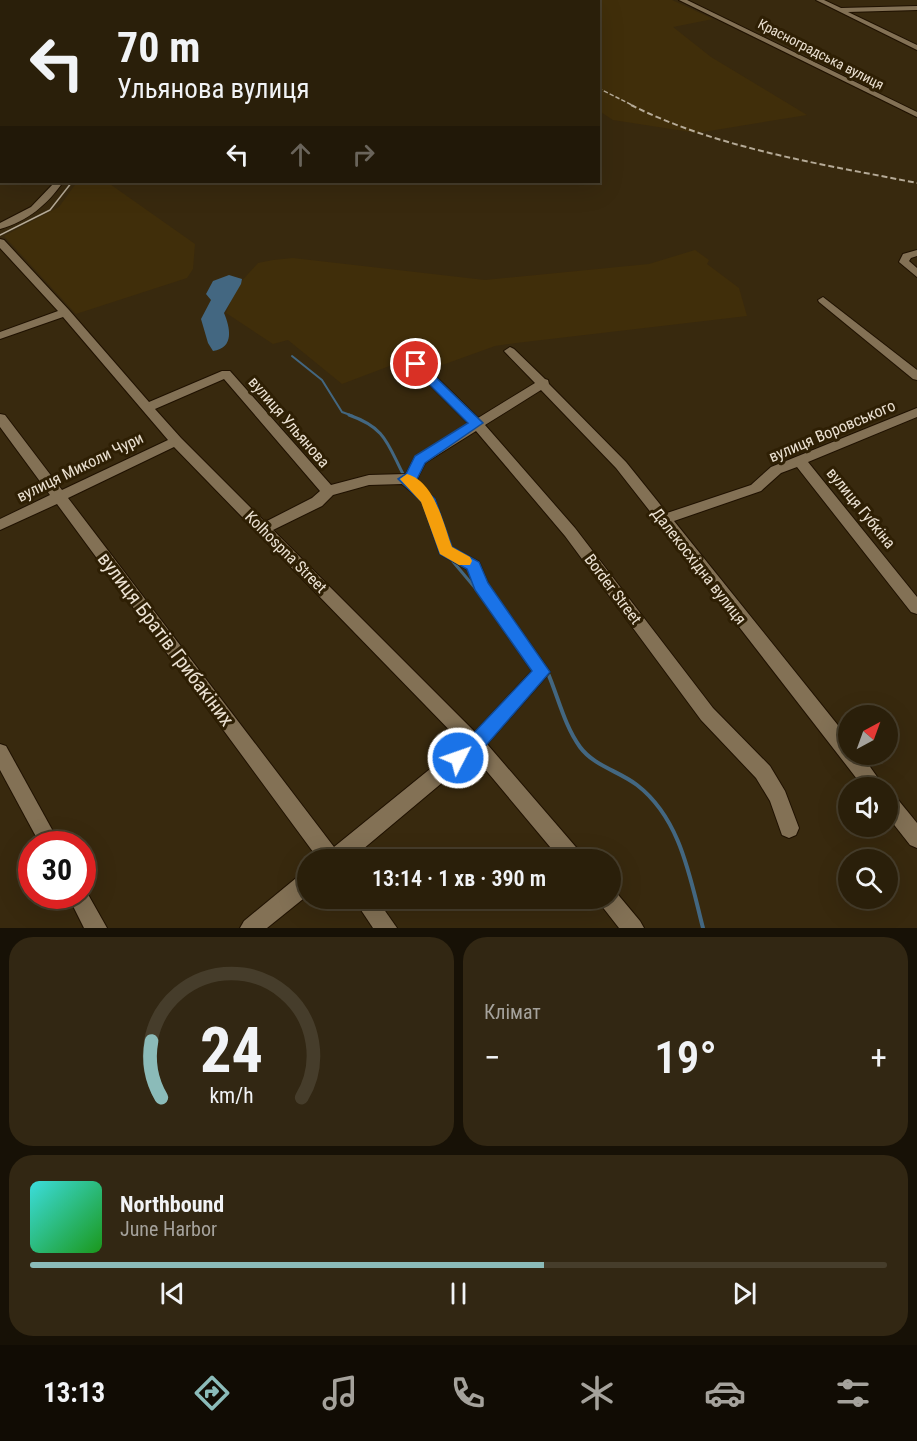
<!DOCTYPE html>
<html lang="uk">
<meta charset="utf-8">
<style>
body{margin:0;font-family:"Roboto Condensed",sans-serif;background:#322713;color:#f1f3f6;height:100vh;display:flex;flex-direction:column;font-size:22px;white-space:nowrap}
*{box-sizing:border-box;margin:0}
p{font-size:20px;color:#a5a29c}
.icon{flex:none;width:33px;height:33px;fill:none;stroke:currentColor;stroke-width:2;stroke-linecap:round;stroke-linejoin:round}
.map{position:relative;height:928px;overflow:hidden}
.drawer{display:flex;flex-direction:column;gap:9px;padding:9px;background:#171106;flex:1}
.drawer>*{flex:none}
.banner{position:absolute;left:0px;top:0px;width:600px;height:183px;box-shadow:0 6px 24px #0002,0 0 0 2px #463d2b;background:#2a1f0a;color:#f1f3f6;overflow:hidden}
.needle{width:39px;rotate:41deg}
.tools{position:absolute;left:838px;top:705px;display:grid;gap:12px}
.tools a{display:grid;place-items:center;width:60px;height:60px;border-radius:50%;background:#2a1f0a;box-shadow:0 6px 24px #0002,0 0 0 2px #463d2b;font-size:30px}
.speed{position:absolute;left:18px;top:831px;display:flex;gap:12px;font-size:30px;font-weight:700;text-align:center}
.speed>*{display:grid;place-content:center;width:78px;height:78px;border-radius:50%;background:#2a1f0a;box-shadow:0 6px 24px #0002,0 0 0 2px #463d2b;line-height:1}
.speed .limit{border:9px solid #d22;background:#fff;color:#111}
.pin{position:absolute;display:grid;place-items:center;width:51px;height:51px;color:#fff;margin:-26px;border:3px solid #fff;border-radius:50%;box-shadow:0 2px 6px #0007}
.me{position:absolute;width:66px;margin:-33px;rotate:49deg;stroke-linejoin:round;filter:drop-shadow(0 0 4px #0008)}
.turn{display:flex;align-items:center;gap:21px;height:126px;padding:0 18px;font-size:27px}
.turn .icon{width:78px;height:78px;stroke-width:2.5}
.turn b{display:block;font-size:42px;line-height:51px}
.lanes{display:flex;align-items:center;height:57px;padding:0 18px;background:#0003;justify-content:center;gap:30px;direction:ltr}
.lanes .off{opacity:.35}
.big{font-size:45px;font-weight:600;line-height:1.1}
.drawer .tile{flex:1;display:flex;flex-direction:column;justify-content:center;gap:9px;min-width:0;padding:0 21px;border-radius:24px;background:#322713}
.drawer .dial{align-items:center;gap:0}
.dial svg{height:156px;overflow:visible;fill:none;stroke:#463d2b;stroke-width:7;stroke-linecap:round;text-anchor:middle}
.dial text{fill:#f1f3f6;stroke:none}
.song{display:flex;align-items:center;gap:18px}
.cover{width:72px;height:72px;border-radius:9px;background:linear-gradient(135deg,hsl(180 70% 55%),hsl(120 70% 35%))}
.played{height:6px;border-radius:3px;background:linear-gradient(90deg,#8bbbb9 60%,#463d2b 60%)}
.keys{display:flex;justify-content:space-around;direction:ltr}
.heat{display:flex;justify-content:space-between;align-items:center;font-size:33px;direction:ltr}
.drawer .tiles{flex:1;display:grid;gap:9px;grid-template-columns:1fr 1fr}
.tile:last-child{grid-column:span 2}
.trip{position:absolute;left:297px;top:849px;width:324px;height:60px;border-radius:30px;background:#2a1f0a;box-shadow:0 6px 24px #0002,0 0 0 2px #463d2b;font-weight:600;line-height:60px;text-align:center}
.menu{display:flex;height:96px;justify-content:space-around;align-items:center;background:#110c04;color:#a5a29c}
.menu .icon{width:42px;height:42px}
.menu .selected{color:#8bbbb9}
.menu b{font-size:27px;color:#f1f3f6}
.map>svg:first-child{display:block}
.built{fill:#402e0a}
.water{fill:#436781}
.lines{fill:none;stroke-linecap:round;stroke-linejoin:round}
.stream-far2{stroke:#436781;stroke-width:2}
.stream-far1{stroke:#436781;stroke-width:3}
.stream{stroke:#436781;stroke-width:4}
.minor-casing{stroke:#1f1100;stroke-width:2}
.minor{fill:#837155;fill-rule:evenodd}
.tram{stroke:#b5aa97;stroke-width:1.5}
.rail-far1{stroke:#b5aa97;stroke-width:1.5;stroke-dasharray:4.5 2;stroke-linecap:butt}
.rail{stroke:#b5aa97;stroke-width:2;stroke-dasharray:6 3;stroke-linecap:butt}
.route{fill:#1a73e8;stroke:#114b97;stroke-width:1.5}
.slow{fill:#f59e0b}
.labels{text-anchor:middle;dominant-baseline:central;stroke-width:6;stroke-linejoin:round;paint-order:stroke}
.far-street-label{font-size:14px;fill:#ebe1d2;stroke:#2e1f04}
.street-label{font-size:16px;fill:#ebe1d2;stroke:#2e1f04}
.near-street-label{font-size:20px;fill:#ebe1d2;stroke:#2e1f04}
</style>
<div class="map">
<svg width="917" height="928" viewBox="0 0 917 928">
<rect width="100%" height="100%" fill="#38290e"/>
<g class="built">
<polygon points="371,0 672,0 713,19 673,27 711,57 807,115 697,133 613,120 599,111 598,2 366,2"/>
<polygon points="77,182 107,182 195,244 193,269 187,278 76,314 4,236 59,207"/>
<polygon points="695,250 709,260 707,264 739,288 747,316 516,343 495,346 434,368 416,356 342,384 288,340 273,344 226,313 237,286 258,263 273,260 293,258 485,280 649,264"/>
</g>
<path class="water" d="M 229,275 L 242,279 L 241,284 L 224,313 C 230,327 235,348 213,351 L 208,343 L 201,319 L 211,300 L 206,294 L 213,281 Z"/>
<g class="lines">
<polyline class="stream-far2" points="292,356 322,380 342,412 353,416"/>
<g class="stream-far1">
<path d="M 349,415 C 386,428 387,443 404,476"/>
<polyline points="450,558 476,589"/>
</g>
<path class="stream" d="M 547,671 C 558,696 564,725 580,747 C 594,766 619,771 637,785 C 681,819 690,878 703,928"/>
<defs>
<g id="minor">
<polygon points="210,0 216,0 208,2"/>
<polygon points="265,0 280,0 264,2"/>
<polygon points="504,0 511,0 513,2 505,2"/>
<polygon points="679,0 687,0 917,112 917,117"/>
<polygon points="816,0 824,0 841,8 917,6 917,10 848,12 917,45 917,50"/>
<rect x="0" y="77" width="2" height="4"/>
<rect x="0" y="105" width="2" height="5"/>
<path d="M 55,182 L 63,182 C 47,205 28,221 0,229 L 0,223 L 31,207 Z"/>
<path d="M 0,239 L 4,240 L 69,310 L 149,402 L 222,371 L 230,371 L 331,485 L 369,475 L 406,474 L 415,457 L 469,424 L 412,367 L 410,364 L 412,361 L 420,361 L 478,418 L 535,383 L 504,351 L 510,347 L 514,349 L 545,379 L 548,380 L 549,384 L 626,462 L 667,513 L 751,485 L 771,467 L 917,408 L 917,417 L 808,462 L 917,597 L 917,614 L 911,612 L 797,467 L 781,473 L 761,491 L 674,521 L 849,739 L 849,754 L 861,754 L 885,788 L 864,788 L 660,525 L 657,524 L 656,519 L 616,468 L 541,390 L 485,425 L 575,528 L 713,708 L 770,766 L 785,791 L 799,828 L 796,835 L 789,838 L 782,835 L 770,801 L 756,778 L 701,720 L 565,536 L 476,431 L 425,463 L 416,481 L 435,499 L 451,547 L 479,562 L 488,584 L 550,672 L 487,744 L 581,853 L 584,860 L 561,860 L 474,756 L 350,860 L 319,860 L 57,504 L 0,530 L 0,519 L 50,495 L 0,427 L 0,414 L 5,415 L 62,490 L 168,440 L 63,317 L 0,339 L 0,332 L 58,311 L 0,248 ZM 224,379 L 320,491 L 312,498 L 265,522 L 181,438 L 155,409 ZM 174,447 L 462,743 L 334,847 L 68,498 ZM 402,484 L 422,501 L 440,554 L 468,570 L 476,590 L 532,671 L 475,732 L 273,530 L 322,506 L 333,495 L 369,485 Z"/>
<polygon points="917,250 917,256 911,258 909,261 917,268 917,277 899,262 903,254"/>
<polygon points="823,297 917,370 917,380 913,379 819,302 818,300"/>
<polygon points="0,744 6,746 60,844 40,844 0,770"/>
<polygon points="888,793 895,796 917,823 917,848 910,845 888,817"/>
<polygon points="308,871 308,895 267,928 240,928 244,921 301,874"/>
<polygon points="82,888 85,889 107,928 84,928 68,896 82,896"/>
<polygon points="610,889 615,891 640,921 644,928 619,928 601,905 598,898 610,898"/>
<polygon points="353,898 376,898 397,928 373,928"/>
</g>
</defs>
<use href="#minor" class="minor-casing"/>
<use href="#minor" class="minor"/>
<polyline class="tram" points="0,235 50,210 72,182"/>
<polyline class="rail-far1" points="598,88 634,106"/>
<path class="rail" d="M 631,105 C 719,149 822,164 917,183"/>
</g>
<polygon class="route" points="416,361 420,362 483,423 425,463 416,481 435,499 452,547 479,562 488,583 550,672 482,750 458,767 451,764 448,758 451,752 469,738 532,671 475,590 467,569 440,554 422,502 398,479 406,474 415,456 468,423 412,367 410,364"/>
<path class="slow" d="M 407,474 C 435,482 443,523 452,547 L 470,557 L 472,561 L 470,565 L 459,565 L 440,554 L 421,502 L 400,479 Z"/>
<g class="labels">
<g class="far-street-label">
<text transform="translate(821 54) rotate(27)">Красноградська вулиця</text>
</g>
<g class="street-label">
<text transform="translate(289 422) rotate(49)">вулиця Ульянова</text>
<text transform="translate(832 431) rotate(-23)">вулиця Воровського</text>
<text transform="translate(80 467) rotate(-26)">вулиця Миколи Чури</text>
<text transform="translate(861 508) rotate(51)">вулиця Губкіна</text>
<text transform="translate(286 552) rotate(45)">Kolhospna Street</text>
<text transform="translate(699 566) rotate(52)">Далекосхідна вулиця</text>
<text transform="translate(613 589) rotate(53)">Border Street</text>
</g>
<g class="near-street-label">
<text transform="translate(166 639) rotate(53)">вулиця Братів Грибакіних</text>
</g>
</g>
</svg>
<div class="tools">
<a><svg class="needle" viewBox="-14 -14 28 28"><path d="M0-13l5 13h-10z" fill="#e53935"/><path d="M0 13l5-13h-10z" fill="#a5a29c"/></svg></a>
<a><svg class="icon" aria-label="sound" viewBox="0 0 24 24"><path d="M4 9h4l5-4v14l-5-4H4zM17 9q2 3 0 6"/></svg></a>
<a><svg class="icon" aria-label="search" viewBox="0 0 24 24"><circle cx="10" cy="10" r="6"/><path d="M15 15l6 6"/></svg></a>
</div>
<div class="speed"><div class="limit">30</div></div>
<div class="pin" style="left:416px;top:364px;background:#d93025"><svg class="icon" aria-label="arrive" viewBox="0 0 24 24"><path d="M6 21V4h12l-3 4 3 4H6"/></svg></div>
<svg class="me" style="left:458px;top:758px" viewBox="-20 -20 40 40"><circle r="17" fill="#1a73e8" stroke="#fff" stroke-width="3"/><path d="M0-11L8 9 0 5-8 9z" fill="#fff"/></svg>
<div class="trip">13:14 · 1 хв · 390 m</div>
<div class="banner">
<div class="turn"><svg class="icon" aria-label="left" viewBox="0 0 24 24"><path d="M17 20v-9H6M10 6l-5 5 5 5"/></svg><div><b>70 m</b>Ульянова вулиця</div></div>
<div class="lanes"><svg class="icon" aria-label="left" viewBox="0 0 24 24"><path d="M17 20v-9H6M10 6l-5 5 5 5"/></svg><svg class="icon off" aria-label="ahead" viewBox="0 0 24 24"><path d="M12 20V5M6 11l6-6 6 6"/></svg><svg class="icon off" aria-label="right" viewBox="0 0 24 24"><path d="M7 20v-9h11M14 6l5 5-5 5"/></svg></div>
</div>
</div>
<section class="drawer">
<div class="tiles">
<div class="tile dial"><svg viewBox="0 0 100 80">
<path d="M14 69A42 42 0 1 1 86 69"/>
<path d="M14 69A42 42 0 0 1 9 40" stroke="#8bbbb9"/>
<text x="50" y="56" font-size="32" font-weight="700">24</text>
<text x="50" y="72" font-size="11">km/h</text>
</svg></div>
<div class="tile"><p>Клімат</p>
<div class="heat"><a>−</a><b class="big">19°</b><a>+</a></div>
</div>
<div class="tile">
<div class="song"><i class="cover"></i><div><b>Northbound</b><p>June Harbor</p></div></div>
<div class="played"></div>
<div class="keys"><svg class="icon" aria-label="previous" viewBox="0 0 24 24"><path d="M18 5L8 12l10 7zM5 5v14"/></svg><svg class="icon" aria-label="pause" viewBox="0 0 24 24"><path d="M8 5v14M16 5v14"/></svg><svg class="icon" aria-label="next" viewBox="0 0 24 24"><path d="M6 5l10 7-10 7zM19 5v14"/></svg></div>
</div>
</div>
</section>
<nav class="menu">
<b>13:13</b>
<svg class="icon selected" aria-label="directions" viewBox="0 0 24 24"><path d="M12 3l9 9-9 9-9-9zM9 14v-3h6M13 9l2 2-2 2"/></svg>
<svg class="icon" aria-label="music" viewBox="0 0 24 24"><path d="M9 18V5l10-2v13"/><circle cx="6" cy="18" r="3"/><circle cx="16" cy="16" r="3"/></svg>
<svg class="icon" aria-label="phone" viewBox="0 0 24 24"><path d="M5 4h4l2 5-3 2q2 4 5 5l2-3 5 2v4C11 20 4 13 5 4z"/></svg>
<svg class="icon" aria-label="climate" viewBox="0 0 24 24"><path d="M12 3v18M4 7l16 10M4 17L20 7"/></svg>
<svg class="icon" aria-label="car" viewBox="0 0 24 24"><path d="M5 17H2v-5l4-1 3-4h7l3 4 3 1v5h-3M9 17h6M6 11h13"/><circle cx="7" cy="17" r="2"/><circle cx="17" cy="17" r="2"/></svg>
<svg class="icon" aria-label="filters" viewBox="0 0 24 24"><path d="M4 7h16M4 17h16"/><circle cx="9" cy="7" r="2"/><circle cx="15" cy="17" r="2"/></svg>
</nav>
